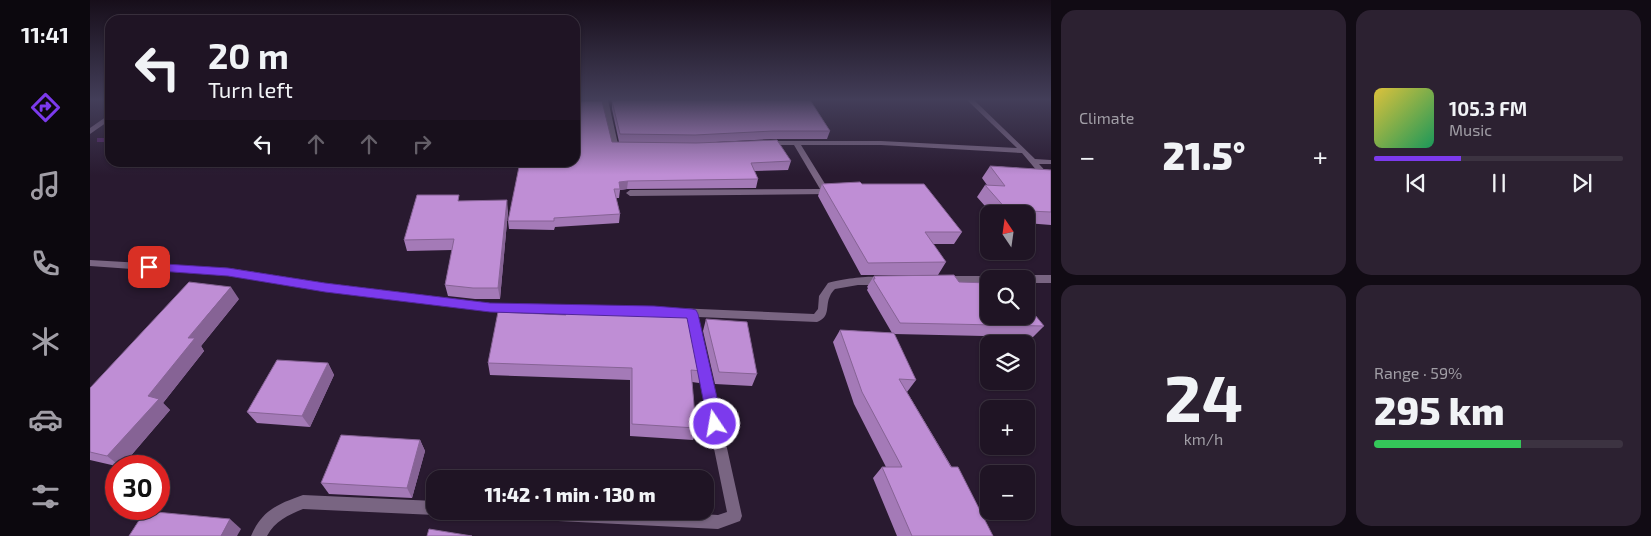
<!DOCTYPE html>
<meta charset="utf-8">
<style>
body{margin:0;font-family:"Exo 2",sans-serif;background:#2c2131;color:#f1f3f6;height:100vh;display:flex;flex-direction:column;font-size:19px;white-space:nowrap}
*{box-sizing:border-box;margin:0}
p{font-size:16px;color:#a19ea6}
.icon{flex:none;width:28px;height:28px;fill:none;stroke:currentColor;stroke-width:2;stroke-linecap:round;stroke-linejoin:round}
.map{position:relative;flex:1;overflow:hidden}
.side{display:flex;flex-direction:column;gap:10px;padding:10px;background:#110b14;width:600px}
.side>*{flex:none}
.guide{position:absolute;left:15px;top:15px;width:475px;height:152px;border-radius:15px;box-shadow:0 1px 4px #0004,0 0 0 1px #3c3341;background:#1f1424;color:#f1f3f6;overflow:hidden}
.needle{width:32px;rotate:347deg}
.controls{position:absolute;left:890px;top:205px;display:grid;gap:10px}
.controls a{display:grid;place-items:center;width:55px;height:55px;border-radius:10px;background:#1f1424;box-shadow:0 1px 4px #0004,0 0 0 1px #3c3341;font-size:25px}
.speed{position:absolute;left:15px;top:455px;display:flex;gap:10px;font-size:25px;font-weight:700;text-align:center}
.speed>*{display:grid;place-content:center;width:65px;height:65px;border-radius:50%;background:#1f1424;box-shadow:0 1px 4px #0004,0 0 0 1px #3c3341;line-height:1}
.speed .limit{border:8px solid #d22;background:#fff;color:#111}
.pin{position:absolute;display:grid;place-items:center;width:42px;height:42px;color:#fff;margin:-21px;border-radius:10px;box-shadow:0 2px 8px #0006}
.me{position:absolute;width:55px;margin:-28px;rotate:348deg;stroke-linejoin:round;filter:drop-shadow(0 0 4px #0008)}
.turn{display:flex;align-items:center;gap:18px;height:105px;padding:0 20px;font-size:22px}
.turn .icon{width:65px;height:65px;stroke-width:2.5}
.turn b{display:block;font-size:35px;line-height:42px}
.lanes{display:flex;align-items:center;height:48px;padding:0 20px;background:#0003;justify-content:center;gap:25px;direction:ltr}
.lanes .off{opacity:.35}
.big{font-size:38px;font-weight:800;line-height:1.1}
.side .widget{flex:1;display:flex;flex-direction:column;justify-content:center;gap:8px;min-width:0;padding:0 18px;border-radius:15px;background:#2c2131}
.side .dial{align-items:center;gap:0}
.dial b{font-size:65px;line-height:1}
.song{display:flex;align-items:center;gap:15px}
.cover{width:60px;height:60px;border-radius:8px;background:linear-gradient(135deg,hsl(50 70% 55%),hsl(150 70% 35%))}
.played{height:5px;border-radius:2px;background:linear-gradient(90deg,#7c3aed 35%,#3c3341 35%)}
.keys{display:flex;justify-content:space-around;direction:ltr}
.heat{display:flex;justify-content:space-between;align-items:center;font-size:28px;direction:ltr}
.charge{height:8px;border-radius:4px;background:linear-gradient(90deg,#34c759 59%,#3c3341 0)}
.side .tiles{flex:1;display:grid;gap:10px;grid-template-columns:repeat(2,1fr)}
.trip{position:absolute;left:336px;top:470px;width:288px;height:50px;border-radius:15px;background:#1f1424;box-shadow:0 1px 4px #0004,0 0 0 1px #3c3341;font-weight:800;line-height:50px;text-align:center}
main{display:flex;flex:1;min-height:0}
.tab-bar{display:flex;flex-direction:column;width:90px;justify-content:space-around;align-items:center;background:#0c080e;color:#a19ea6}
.tab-bar .icon{width:35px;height:35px}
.tab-bar .current{color:#7c3aed}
.tab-bar b{font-size:22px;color:#f1f3f6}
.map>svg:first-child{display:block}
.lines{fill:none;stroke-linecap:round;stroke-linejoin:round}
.stream{fill:#512564;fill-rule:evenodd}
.street{fill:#796582;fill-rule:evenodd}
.wall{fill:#a47ab7}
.shaded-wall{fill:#866395}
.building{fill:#bf8ed5;stroke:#866395}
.route{fill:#7c3aed;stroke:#51269a}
</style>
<main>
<nav class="tab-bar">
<b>11:41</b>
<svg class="icon current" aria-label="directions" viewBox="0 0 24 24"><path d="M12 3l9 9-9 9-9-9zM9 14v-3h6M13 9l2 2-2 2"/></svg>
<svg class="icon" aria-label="music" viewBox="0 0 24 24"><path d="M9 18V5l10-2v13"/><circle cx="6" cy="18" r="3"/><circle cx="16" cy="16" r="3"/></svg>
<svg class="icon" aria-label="phone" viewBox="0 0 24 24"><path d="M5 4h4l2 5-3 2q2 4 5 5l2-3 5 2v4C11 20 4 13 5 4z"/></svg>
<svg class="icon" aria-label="climate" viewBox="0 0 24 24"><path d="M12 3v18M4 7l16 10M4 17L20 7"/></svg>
<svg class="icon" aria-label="car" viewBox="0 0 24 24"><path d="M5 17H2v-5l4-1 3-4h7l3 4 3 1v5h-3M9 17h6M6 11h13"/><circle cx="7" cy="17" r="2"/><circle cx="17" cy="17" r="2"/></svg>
<svg class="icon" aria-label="filters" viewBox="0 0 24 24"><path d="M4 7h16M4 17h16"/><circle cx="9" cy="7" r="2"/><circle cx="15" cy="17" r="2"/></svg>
</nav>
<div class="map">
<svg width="961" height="536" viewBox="0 0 961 536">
<rect width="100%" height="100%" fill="#291a30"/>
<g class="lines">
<rect class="stream" x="7" y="138" width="13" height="4"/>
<g class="street">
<polygon points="512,100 518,100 528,144 537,144 537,148 525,148 521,146"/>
<polygon points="877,100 884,100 945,159 961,160 961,164 949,164 961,177 961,184 958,184 932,153 791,145 711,145 740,192 739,194 540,196 536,193 540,190 730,189 704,145 672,145 671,143 675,141 791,141 927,148"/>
<polygon points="20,114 20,120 0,134 0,128"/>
<path d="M 0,260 L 139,268 L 235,283 L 400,303 L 564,307 L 724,314 L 728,309 L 729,296 L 738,283 C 750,280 790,272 798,281 L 793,285 L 768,285 L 745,289 C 743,291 741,293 740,296 C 735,306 741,317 727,322 L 608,317 L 652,516 L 650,521 L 628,529 L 406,518 L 401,516 L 399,511 L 561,511 L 628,515 L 637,512 L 597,317 L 400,311 L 235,291 L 139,276 L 0,266 Z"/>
<polygon points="936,275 961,275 961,283 936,283 936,279 931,279"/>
<polygon points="855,276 899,276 903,279 899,279 899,284 855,284 850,280"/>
<path d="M 213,495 L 345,501 L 345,511 L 351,511 L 345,515 L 213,509 C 198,515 185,521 177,536 L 161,536 C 172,510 188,504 213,495 Z"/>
</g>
</g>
<g class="wall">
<polygon points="525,100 720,100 740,131 737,139 681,139 626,142 701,161 698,170 664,171 668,179 666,188 537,189 530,190 529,198 526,198 530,214 529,223 465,227 464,230 419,229 418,221 485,162 485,102 522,142 529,142 522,109 522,101"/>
<polygon points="900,166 961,170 961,225 936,223 936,214 902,214 887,197 895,185 897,185 892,178"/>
<polygon points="732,184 772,184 872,232 864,244 843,244 856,262 848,275 771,275 728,196"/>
<polygon points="371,201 418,211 410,299 385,299 358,296 355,285 362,250 317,251 314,240"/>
<polygon points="784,276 869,282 954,326 943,337 804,334 826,380 817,392 903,536 807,536 783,478 792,467 796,467 764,404 743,342 750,330 802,333 777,290 778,288 777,287"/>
<polygon points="149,299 111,346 114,351 73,403 80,410 32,466 26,466 0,460 0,388"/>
<polygon points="476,315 612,371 609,383 602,382 606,428 603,440 540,436 540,380 400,375 398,363"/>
<polygon points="616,319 667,374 662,386 625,384 613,331"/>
<polygon points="238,363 244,375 220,427 167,423 157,412"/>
<polygon points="330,440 335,451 322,498 239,494 231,483"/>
</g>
<g class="shaded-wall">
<polygon points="538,181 537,189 530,190 529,182"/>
<polygon points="417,200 418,211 410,299 408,288"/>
<polygon points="141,287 149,299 111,346 114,351 73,403 80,410 32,466 30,466 17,456 98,338"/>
<polygon points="238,363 244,375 220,427 212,416"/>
<polygon points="330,440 335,451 322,498 317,488"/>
<polygon points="140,519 151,529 147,536 131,536"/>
</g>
<g class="building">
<polygon points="526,100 720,100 740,131 683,131 605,135 530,134 522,101 526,101"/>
<polygon points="512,101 522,142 606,143 687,140 701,161 661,163 668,179 538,181 529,182 530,189 524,189 530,214 464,218 464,221 418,221 430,162 485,162 485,116 486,116 485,102"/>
<polygon points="900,166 961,170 961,212 917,210 895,185 915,186"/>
<polygon points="770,182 772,184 834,184 872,232 835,232 856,262 778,263 732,184"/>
<polygon points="327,195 369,195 368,201 417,200 408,288 383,288 355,285 364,239 314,240"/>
<polygon points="864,275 869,282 899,283 899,316 936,316 936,304 954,326 810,323 783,279 785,279 784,276"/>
<polygon points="99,282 141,287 98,338 105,338 58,396 69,399 17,456 0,452 0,388"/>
<polygon points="476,310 524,311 595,316 596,318 601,318 612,371 601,370 606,428 542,424 542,368 398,363 408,312 476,315"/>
<polygon points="616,319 657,322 667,374 629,372"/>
<polygon points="750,330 804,333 826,380 809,379 861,467 868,467 903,536 822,536 792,467 812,467 772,392"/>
<polygon points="187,360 238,363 212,416 157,412"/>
<polygon points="251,435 330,440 317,488 231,483"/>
<polygon points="55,511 140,519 131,536 39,536"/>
<polygon points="339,529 382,536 337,536"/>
</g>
<linearGradient id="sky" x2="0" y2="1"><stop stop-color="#170e1a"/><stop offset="0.57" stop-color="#433e59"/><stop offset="1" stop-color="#433e59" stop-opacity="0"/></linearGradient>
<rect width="961" height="175" fill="url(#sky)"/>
<polygon class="route" points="59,263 138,268 235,283 400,303 564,306 602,309 606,310 608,314 633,424 630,429 625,431 620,429 618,424 597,318 400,312 235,292 138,276 55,270 54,267 55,264"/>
</svg>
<div class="controls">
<a><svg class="needle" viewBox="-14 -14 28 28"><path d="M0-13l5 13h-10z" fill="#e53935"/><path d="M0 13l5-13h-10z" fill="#a19ea6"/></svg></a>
<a><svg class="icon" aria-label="search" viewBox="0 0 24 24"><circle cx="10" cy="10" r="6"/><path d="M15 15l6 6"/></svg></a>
<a><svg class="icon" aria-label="layers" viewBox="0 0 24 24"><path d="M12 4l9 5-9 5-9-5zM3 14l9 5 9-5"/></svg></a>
<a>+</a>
<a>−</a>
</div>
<div class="speed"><div class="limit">30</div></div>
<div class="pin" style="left:59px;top:267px;background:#d93025"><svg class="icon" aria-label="arrive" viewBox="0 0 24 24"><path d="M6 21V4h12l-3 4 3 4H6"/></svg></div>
<svg class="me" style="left:625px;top:424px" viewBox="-20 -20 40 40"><circle r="17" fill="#7c3aed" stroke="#fff" stroke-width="3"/><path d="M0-11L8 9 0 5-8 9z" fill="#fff"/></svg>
<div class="trip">11:42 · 1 min · 130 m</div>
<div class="guide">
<div class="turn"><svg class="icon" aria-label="left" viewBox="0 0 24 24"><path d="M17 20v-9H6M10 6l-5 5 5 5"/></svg><div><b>20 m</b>Turn left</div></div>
<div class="lanes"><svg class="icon" aria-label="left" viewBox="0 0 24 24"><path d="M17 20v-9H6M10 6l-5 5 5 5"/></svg><svg class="icon off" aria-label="ahead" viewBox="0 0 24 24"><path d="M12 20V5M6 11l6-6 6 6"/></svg><svg class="icon off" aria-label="ahead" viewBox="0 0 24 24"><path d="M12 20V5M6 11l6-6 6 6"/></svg><svg class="icon off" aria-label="right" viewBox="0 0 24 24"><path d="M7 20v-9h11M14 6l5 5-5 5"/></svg></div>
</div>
</div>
<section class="side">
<div class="tiles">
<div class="widget"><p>Climate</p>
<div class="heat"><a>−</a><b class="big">21.5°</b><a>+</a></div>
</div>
<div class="widget">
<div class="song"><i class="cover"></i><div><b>105.3 FM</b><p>Music</p></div></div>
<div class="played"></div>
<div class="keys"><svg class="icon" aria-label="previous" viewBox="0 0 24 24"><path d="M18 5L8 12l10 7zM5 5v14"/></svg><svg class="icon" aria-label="pause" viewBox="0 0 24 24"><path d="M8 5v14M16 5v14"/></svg><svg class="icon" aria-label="next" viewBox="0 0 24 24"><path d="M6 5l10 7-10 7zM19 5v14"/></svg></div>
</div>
<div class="widget dial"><b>24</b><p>km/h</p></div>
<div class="widget"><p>Range · 59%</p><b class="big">295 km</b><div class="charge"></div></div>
</div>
</section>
</main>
